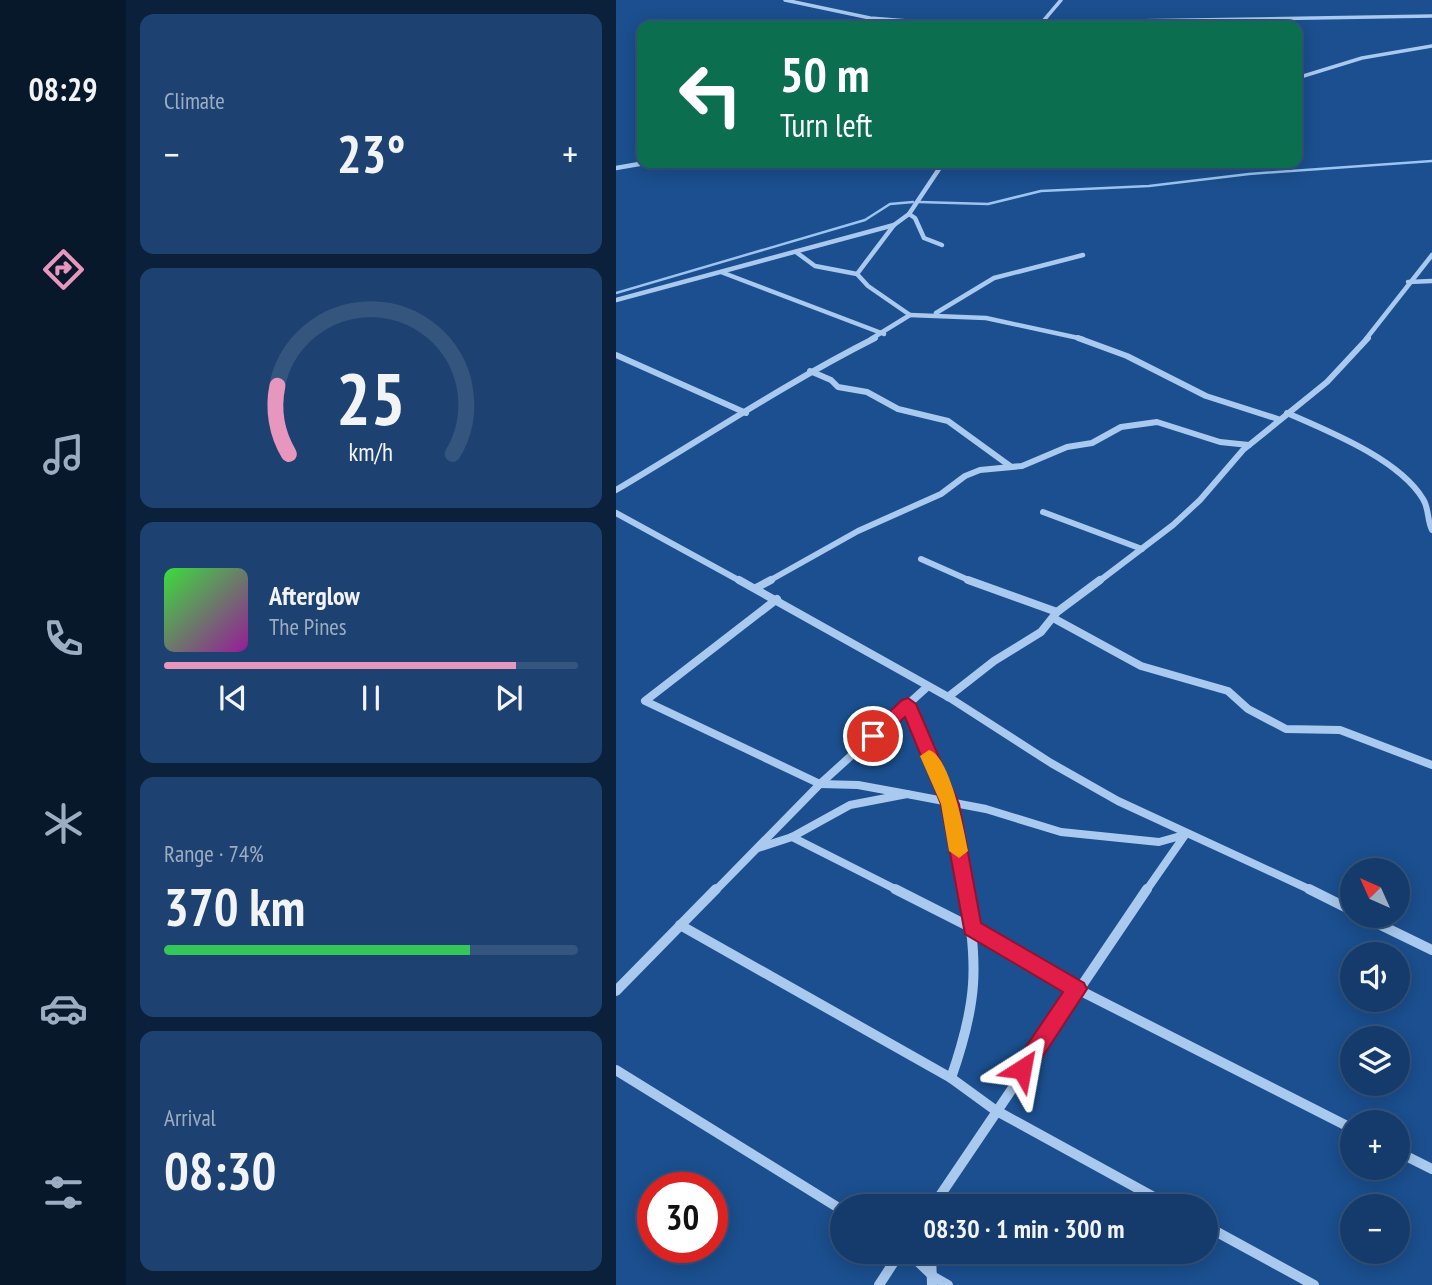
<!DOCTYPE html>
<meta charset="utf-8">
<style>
body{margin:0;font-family:"PT Sans Narrow",sans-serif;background:#1d4271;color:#f1f3f6;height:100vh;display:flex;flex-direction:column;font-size:26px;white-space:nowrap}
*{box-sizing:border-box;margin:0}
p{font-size:23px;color:#9dadc1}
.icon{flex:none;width:38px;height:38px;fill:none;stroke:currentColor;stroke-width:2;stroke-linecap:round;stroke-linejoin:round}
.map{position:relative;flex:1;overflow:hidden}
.side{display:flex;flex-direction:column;gap:14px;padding:14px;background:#0b203b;width:490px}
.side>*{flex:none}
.guide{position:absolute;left:21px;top:21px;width:665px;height:147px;border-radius:14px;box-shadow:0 4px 18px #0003,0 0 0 2px #33557e;background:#0b6e4f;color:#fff;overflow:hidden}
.needle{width:46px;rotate:315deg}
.tools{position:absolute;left:724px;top:858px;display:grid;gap:14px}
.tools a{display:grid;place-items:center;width:70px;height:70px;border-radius:50%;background:#143b6b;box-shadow:0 4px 18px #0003,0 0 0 2px #33557e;font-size:35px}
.speed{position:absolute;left:21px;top:1172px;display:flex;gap:14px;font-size:35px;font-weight:700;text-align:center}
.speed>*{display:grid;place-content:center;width:91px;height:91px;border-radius:50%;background:#143b6b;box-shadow:0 4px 18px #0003,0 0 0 2px #33557e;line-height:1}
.speed .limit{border:10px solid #d22;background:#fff;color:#111}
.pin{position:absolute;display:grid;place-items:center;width:60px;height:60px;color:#fff;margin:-30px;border:4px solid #fff;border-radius:50%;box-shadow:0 2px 7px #0007}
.me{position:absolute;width:77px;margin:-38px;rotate:34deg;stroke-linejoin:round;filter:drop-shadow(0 0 5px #0008)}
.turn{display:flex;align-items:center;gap:24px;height:147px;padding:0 28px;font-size:32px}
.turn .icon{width:91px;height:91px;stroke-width:2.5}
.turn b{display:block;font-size:49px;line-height:60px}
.big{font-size:52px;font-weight:700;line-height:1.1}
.side .card{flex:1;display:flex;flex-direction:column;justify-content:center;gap:10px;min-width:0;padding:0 24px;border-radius:14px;background:#1d4271}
.side .dial{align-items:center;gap:0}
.dial svg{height:182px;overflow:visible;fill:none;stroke:#33557e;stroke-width:7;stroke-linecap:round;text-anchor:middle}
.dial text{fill:#f1f3f6;stroke:none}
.song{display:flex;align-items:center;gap:21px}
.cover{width:84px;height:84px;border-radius:10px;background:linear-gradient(135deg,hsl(120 70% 55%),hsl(300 70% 35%))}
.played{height:7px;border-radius:4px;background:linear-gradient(90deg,#e797bd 85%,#33557e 85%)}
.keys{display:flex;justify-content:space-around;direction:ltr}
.heat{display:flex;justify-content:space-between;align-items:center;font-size:38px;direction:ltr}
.charge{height:10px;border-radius:5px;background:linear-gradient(90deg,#34c759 74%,#33557e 0)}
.trip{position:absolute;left:214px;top:1194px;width:388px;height:70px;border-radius:35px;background:#143b6b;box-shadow:0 4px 18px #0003,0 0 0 2px #33557e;font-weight:700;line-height:70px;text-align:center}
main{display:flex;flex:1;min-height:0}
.menu{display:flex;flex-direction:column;width:126px;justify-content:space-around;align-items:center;background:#08182b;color:#9dadc1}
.menu .icon{width:49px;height:49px}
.menu .active{color:#e797bd}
.menu b{font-size:32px;color:#f1f3f6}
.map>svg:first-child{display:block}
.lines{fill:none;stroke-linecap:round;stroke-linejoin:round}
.stream{stroke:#9cc4f0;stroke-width:2.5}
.minor-far4{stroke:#a9c9ee;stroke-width:3.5}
.minor-far3{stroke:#a9c9ee;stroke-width:4.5}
.minor-far2{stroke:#a9c9ee;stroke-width:6}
.minor-far1{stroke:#a9c9ee;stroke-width:8}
.minor{stroke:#a9c9ee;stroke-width:10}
.route{fill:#e11d48;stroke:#92132f;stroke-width:2}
.slow{fill:#f59e0b}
</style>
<main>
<nav class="menu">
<b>08:29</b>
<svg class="icon active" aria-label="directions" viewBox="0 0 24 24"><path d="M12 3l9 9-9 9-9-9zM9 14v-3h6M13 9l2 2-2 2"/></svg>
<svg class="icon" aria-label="music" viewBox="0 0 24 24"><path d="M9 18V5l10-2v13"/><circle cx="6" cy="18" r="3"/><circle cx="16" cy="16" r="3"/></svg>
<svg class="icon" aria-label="phone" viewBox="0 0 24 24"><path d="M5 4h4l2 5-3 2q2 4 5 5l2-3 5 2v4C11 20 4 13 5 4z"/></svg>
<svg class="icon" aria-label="climate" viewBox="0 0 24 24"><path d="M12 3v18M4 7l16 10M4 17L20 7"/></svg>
<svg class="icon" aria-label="car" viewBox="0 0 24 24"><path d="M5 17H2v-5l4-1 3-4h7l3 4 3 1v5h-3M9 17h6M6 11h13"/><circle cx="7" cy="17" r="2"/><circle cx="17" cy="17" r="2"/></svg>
<svg class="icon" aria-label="filters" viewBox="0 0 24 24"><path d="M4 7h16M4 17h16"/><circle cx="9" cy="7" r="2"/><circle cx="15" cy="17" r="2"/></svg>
</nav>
<section class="side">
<div class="card"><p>Climate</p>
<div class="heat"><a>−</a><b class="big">23°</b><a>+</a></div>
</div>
<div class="card dial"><svg viewBox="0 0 100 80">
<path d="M14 69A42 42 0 1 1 86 69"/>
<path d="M14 69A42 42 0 0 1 9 39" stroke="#e797bd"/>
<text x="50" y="56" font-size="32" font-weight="700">25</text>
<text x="50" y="72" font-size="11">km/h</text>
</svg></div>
<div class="card">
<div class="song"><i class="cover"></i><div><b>Afterglow</b><p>The Pines</p></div></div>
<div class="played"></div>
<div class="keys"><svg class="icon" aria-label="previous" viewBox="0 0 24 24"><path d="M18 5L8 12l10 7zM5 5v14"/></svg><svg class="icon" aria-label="pause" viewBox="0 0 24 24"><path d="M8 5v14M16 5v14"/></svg><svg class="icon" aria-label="next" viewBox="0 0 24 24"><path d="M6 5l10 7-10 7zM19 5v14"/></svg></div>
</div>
<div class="card"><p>Range · 74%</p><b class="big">370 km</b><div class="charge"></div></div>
<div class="card"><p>Arrival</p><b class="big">08:30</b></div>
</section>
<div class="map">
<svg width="816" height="1285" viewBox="0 0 816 1285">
<rect width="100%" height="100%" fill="#1b4f8f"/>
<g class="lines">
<g class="stream">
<polyline points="303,202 372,204 425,191 533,186 633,174 816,161"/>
<polyline points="0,293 249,220 274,204 297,202"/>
</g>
<g class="minor-far4">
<polyline points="169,0 254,18 330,24 816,16"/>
<polyline points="423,26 445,0"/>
<polyline points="640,26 657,19"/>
<polyline points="681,78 746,58 816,46"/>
</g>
<g class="minor-far3">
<polyline points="0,168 29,163"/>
<polyline points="293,214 299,218 308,238 326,245"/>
<polyline points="180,252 199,266 241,274"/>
<polyline points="105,272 268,334"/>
<polyline points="792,282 816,281"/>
<polyline points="0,300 278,225"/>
<polyline points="320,313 378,278 467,255"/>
<polyline points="294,315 370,318 467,339"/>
<polyline points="255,339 294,315 252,286 241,274 278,225 293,214 327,163"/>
<polyline points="750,339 816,255"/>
</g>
<g class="minor-far2">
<polyline points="462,338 511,356 590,396 662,419"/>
<polyline points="0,355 130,413"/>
<polyline points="194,371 215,380 222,387 251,392 282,409 332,421 394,466"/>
<path d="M 671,413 C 712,431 783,459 807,499 C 813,508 811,520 816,530"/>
<path d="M 0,490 C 86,439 170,383 259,338"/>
<polyline points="427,512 526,549"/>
<polyline points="0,513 126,582"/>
<polyline points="305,559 357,582"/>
<polyline points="151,582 242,531 325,494 349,476 364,470 406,466 451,447 476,443 505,427 541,422 604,442 633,445"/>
<polyline points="482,582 557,525 584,500 627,450 711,382 752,338"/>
</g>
<g class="minor-far1">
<polyline points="123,580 334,698 435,763 502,801 697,891"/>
<polyline points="352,580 441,612"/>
<polyline points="140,588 155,580"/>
<polyline points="161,599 29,701 204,784 242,785 291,794"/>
<polyline points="439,619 525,666 612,691 632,709 670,729 724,730 816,765"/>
<polyline points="332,697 378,661 425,632 441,612 484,580"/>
<polyline points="292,704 334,804 350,891"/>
<polyline points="176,837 283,891"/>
<polyline points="142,848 176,837 234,805 291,794 370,809 445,832 543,842 568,835"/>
<polyline points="99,891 204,784 311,687"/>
<polyline points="530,891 569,835"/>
</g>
<g class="minor">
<polyline points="279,889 356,928 461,989 737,1129"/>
<polyline points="693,889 737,911"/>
<polyline points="744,915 816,950"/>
<polyline points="64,925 335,1078 379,1110 554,1206"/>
<polyline points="0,991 100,889"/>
<polyline points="0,1070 226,1210"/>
<path d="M 335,1078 C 361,1004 363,966 349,889"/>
<polyline points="782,1152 816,1169"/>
<polyline points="317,1206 531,889"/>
<polyline points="590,1226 698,1285"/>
<polyline points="291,1251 318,1277 332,1285"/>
<polyline points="315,1251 316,1285"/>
<polyline points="263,1285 285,1251"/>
</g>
</g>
<polygon class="route" points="292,698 300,704 343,804 365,923 468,983 471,989 414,1076 406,1079 399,1076 395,1069 399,1063 447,992 349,934 325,804 289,717 263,740 251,740 248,736 286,700"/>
<path class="slow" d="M 313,750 C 334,756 348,830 352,851 L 343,858 L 333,851 L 325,804 L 304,756 Z"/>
</svg>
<div class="tools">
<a><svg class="needle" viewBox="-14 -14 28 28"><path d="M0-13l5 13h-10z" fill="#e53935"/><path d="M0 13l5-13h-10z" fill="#9dadc1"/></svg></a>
<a><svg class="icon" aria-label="sound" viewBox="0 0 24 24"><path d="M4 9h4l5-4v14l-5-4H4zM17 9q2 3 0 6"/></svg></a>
<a><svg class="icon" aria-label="layers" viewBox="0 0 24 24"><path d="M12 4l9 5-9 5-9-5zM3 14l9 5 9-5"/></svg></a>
<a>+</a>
<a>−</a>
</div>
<div class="speed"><div class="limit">30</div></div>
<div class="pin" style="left:257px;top:736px;background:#d93025"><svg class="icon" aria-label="arrive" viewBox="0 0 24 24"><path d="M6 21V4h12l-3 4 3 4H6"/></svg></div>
<svg class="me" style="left:406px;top:1069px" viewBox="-20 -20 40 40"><path d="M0-17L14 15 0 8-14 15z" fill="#e11d48" stroke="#fff" stroke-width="4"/></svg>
<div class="trip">08:30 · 1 min · 300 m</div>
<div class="guide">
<div class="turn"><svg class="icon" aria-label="left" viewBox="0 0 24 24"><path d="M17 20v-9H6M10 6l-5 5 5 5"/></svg><div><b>50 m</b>Turn left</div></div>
</div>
</div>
</main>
